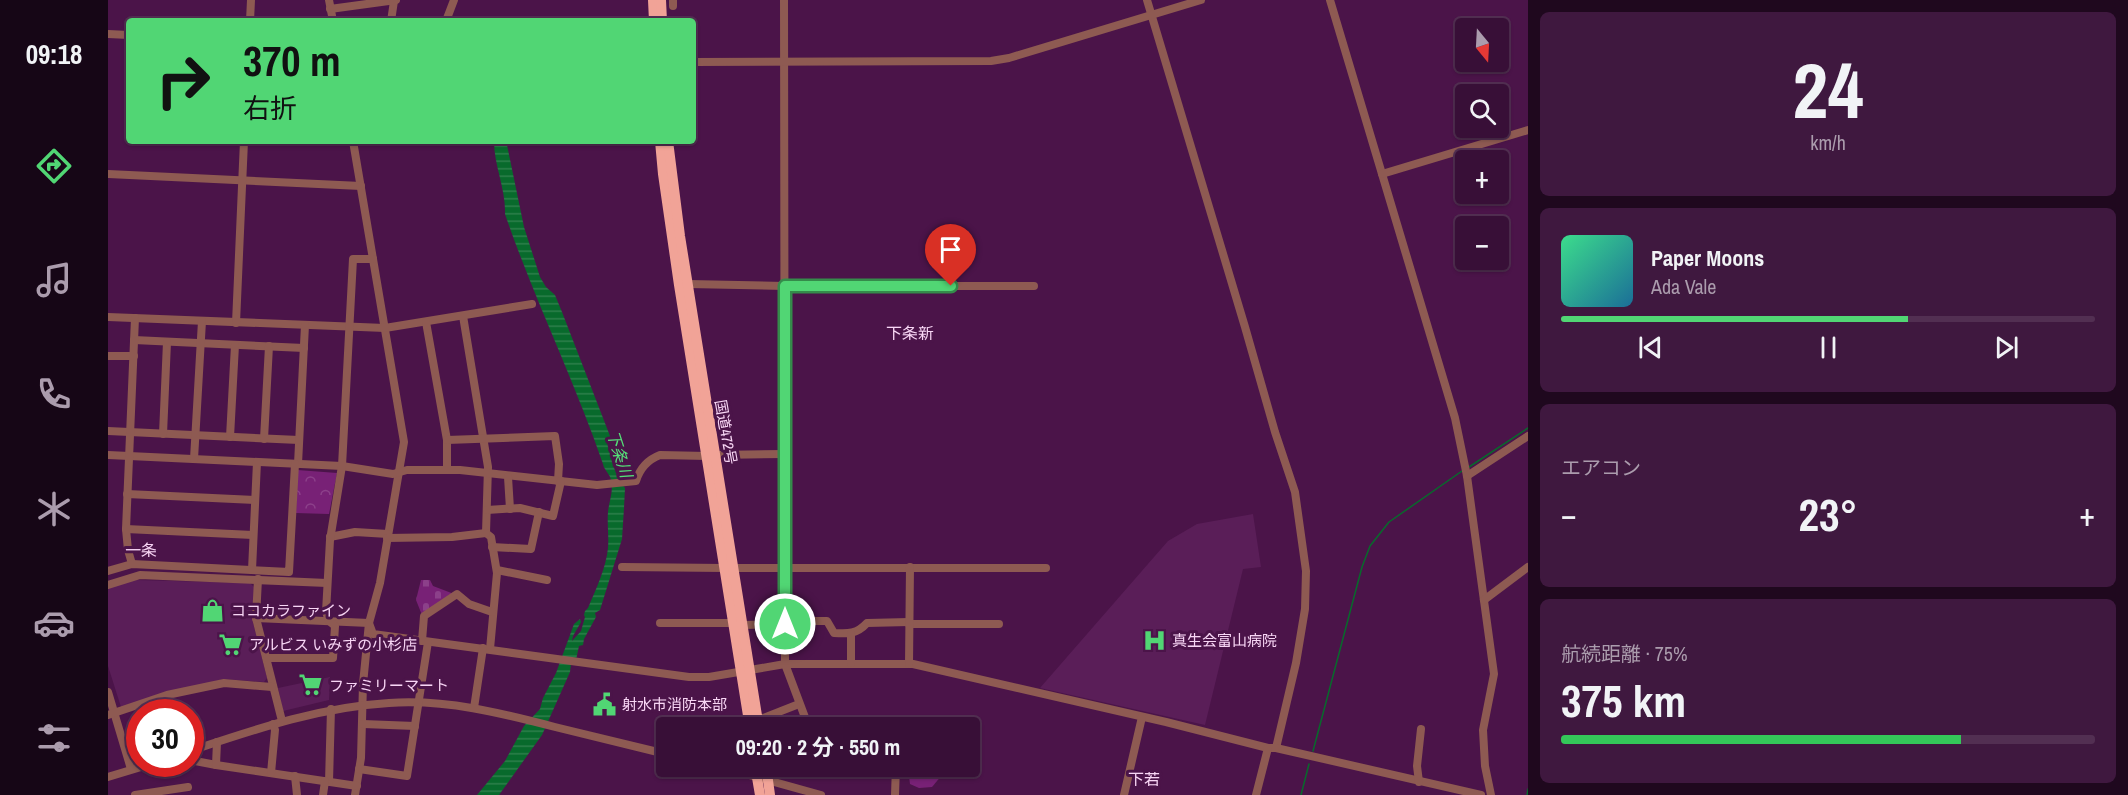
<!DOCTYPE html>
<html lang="ja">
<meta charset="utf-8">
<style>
body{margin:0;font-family:"Archivo Narrow","Noto Sans JP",sans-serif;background:#3f183f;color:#f1f3f6;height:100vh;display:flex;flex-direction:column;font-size:22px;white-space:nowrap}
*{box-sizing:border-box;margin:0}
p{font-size:20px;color:#ab9cad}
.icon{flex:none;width:33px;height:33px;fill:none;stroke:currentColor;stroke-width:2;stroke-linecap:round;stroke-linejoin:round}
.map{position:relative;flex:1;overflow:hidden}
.details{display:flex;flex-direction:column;gap:12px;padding:12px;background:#1f081e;width:600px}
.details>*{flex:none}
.top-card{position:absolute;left:18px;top:18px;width:570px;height:126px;border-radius:6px;box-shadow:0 2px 4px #0004,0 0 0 2px #522f52;background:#51d674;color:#111;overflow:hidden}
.needle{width:39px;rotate:162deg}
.tools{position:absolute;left:1347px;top:18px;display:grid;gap:12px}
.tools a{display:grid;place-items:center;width:54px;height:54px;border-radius:6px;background:#380f37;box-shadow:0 2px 4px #0004,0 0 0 2px #522f52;font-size:30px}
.speed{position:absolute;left:18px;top:699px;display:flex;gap:12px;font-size:30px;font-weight:700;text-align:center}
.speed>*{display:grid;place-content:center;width:78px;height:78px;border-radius:50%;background:#380f37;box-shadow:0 2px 4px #0004,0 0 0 2px #522f52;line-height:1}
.speed .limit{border:9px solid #d22;background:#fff;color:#111}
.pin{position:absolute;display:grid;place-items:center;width:51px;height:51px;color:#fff;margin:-62px -26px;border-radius:50% 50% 50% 0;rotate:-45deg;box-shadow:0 0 6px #0007}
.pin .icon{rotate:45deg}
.me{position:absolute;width:66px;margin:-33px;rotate:0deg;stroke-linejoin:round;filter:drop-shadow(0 0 4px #0008)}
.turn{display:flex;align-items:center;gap:21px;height:126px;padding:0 18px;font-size:27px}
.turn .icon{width:78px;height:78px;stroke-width:2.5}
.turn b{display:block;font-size:42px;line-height:51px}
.big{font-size:45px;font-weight:700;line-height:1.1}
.details .card{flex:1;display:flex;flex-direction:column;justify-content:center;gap:9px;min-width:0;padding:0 21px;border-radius:9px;background:#3f183f}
.details .dial{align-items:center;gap:0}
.dial b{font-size:78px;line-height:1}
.song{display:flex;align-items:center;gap:18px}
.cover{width:72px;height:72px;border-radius:9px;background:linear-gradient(135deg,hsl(150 70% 55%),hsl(200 70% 35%))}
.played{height:6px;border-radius:3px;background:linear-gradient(90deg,#51d674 65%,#522f52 65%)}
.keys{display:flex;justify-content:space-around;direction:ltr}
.heat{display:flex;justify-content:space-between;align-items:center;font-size:33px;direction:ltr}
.charge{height:9px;border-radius:4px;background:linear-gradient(90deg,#34c759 75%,#522f52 0)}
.trip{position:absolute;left:548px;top:717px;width:324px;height:60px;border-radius:6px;background:#380f37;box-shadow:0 2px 4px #0004,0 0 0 2px #522f52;font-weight:700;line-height:60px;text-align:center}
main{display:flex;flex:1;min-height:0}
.menu{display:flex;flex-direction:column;width:108px;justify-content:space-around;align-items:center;background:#160616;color:#ab9cad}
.menu .icon{width:42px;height:42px}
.menu .on{color:#51d674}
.menu b{font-size:27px;color:#f1f3f6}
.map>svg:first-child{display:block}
.built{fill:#5a1e58}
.forest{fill:url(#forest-firs)}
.cemetery{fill:url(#cemetery-stones)}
.park{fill:url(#park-crowns)}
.water{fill:url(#water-rules)}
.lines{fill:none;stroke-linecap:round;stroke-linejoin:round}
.stream{stroke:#086a2c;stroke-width:1.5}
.minor{stroke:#8e5a52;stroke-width:8}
.highway{stroke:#f1a397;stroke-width:10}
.route-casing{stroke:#358b4b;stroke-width:15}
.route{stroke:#51d674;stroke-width:10}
.labels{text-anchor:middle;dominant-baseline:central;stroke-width:6;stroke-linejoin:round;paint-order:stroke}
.street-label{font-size:15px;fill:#f8d6f5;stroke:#4b1449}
.poi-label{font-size:15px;fill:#f8d6f5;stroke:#4b1449;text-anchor:start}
.neighbourhood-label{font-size:16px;fill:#f8d6f5;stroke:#4b1449}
.water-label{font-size:16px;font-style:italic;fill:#55e179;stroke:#4b1449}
</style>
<main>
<nav class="menu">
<b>09:18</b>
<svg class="icon on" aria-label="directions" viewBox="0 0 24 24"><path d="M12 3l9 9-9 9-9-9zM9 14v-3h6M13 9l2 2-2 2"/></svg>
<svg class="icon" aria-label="music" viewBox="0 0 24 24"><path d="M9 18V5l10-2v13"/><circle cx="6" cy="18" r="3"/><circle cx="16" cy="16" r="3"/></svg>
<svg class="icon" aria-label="phone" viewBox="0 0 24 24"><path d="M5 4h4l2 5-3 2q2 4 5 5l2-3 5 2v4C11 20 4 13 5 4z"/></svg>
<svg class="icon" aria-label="climate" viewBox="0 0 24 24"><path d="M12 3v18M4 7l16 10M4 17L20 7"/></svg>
<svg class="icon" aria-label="car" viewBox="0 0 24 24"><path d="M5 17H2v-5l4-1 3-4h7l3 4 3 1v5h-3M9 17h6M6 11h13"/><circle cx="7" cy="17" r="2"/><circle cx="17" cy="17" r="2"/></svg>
<svg class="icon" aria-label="filters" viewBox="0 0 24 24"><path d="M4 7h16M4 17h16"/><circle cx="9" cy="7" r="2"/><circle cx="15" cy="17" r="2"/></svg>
</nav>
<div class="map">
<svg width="1420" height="795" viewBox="0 0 1420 795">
<defs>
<pattern id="forest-firs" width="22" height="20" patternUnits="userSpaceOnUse" patternTransform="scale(1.5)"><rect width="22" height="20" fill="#782176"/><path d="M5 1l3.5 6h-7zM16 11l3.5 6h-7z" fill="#8c408a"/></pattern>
<pattern id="cemetery-stones" width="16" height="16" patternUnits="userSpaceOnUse" patternTransform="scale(1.5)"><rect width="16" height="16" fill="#782176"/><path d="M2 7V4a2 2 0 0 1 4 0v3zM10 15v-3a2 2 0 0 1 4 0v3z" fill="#8c408a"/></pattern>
<pattern id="park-crowns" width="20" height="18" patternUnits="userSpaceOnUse" patternTransform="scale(1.5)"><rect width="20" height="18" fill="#782176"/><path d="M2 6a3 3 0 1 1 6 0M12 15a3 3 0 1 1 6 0" fill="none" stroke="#8c408a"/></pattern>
<pattern id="water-rules" width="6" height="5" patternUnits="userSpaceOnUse" patternTransform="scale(1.5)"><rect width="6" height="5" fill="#086a2c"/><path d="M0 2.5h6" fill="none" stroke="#2d7f4b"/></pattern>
</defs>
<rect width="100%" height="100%" fill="#4b1449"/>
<g class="built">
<polygon points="1145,514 1153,567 1135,569 1097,725 932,688 1060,541 1089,524"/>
<polygon points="28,580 142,583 146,587 145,622 159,678 156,682 115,679 13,707 0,666 0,587"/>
<polygon points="222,677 221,700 175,711 170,688"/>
</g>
<polygon class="forest" points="803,766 830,767 834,775 824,787 811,788 802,784 801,776"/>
<polygon class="cemetery" points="313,580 322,580 325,586 346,594 314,615 308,600"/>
<polygon class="park" points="189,470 229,473 221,514 188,513"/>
<path class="water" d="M 386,141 L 400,141 L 399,145 L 416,227 L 432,277 L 438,287 L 447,295 L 454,312 L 502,436 L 499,443 L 504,462 L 510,479 L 517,488 L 516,508 L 514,539 L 492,610 L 487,613 L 488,617 L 476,639 L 475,645 L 471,646 L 468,660 L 463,664 L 462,672 L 434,735 L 391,795 L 369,795 L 397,761 L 416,726 L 432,709 L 435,698 L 448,673 L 466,624 L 472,619 L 473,622 L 465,636 L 464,641 L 473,631 L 477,617 L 476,615 L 477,611 L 480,608 C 488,589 498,568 500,548 C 501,536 499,523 500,512 C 501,501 506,490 503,480 C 502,474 496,470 495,464 C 466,379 426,299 397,214 C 398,189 386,166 386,141 Z"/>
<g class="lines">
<g class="stream">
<polyline points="1361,467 1420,428"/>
<polyline points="1205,751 1254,567 1262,546 1281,522 1354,471"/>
<polyline points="1193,795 1201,764"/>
<polyline points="1419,795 1420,789"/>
</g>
<g class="minor">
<polyline points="221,0 225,21"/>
<polyline points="565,0 565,6"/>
<polyline points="676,0 677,664 701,728"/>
<polyline points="1039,0 1137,327 1167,432 1187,492 1198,571 1197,609 1188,663 1168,748"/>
<polyline points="1222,0 1347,418 1359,476 1386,674 1375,730 1377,766 1383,795"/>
<polyline points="222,9 288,0"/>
<polyline points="142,21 143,0"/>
<polyline points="283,21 286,1"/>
<polyline points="338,21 346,0"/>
<polyline points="0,34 21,35"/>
<polyline points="585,62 883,61 901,58 1093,0"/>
<polyline points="245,141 296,442 272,583 261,623 255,684 253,758 247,795"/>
<polyline points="0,174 253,186"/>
<polyline points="1274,174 1420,130"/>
<polyline points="580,284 677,286 926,286"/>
<polyline points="355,316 380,467 378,533 383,537 389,573 382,649"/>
<polyline points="0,317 277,328 424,304"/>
<polyline points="318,322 339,440 339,470"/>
<polyline points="128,323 136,141"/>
<polyline points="26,340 196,348"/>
<polyline points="0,356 26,356"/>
<polyline points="0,431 191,440"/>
<polyline points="55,434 59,342"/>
<polyline points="122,437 127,345"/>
<polyline points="156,439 161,346"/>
<polyline points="339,440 447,436 451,464 450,481"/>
<path d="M 0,455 L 234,466 L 285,474 L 299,470 L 352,470 L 489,485 L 528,481 C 532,468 539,460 552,455 L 599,456"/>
<polyline points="607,455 676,454"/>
<polyline points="86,459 94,321"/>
<polyline points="190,464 197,325"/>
<polyline points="1359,476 1420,436"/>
<polyline points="400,477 402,509"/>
<polyline points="19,494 147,500"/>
<polyline points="379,510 412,508 445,516 453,481"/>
<polyline points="18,529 145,535"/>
<polyline points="222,537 247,532 280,534"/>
<polyline points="279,538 344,537 378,533"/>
<polyline points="384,547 423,549 431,512"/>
<polyline points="24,564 20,550 18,529 27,318"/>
<polyline points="514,567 616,568"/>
<polyline points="626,568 938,568"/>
<polyline points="144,570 149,462"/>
<polyline points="389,570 439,580"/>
<polyline points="0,571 24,564 181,572 187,464"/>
<polyline points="150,579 148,618 174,721"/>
<polyline points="0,585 32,575 219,583"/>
<polyline points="1376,600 1420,567"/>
<polyline points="148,618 261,623"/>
<path d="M 677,621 L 719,621 L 726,633 C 740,634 749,634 759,623 L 801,622"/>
<polyline points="261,623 265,634 581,677 601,677 677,664 805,664 1058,722 1160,748 1168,748 1373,795"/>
<polyline points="552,623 625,623"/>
<polyline points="801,624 891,624"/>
<polyline points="635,625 677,624"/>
<polyline points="314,641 316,616 349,594 361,604 384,612"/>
<polyline points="159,658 225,658 227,626 221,621 218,612 222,540 234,466 245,259 265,259"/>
<polyline points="743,663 743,634"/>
<polyline points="801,664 802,567"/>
<polyline points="0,692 23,769"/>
<polyline points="366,708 375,648"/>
<polyline points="0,715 59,695 116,683 164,687"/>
<polyline points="650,720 691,704"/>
<polyline points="255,724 307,726"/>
<polyline points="713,728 727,723 728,728"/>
<path d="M 82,751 C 148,729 212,707 281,703 C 338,699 393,713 447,727 C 484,736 521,745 558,754"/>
<polyline points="82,760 108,765 249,786"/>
<polyline points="108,765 109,742"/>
<polyline points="609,766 713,795"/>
<polyline points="251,769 299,776 320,642"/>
<polyline points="163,773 167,730 165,724"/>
<polyline points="187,776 189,795"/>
<polyline points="0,777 43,764"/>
<polyline points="221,782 223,709"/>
<polyline points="1311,782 1309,766 1313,729"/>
<polyline points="27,795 80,787"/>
<polyline points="215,795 217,781"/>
<polyline points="787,795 788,766"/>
<polyline points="1016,795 1034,717"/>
<polyline points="1148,795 1160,748"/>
</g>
<g class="highway">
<polyline points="545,0 546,21"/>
<polyline points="553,0 554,21"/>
<polyline points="552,141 555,174 571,285 642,728"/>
<polyline points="560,141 572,236 651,728"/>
<polyline points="647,766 652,795"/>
<polyline points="658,766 662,795"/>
</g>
</g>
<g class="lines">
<defs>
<polyline id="route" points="677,624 677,286 843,286"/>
</defs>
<use href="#route" class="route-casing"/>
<use href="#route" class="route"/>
</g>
<defs>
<symbol id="shop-bare" viewBox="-9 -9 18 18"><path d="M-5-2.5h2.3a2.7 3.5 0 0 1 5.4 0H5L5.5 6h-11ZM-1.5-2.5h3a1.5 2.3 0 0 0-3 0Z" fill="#51d674" stroke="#4b1449" stroke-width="2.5" paint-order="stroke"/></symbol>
<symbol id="hospital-bare" viewBox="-9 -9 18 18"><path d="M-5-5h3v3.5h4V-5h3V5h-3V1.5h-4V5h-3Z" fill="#51d674" stroke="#4b1449" stroke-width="2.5" paint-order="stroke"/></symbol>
<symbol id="supermarket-bare" viewBox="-9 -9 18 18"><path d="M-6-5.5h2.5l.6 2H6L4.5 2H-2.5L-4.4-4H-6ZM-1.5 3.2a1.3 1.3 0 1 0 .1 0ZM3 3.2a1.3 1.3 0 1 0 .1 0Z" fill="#51d674" stroke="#4b1449" stroke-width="2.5" paint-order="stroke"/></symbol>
<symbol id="civic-bare" viewBox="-9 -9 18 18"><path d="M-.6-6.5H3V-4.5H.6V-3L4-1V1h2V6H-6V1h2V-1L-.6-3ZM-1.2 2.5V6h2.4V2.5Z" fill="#51d674" stroke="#4b1449" stroke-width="2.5" paint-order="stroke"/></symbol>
</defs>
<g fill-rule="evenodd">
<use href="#shop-bare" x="88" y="594" width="33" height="33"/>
<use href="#hospital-bare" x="1030" y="624" width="33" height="33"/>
<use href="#supermarket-bare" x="106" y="628" width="33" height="33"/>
<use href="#supermarket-bare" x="186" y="668" width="33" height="33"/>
<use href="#civic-bare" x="480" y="688" width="33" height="33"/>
</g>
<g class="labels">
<g class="street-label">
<text transform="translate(618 432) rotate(80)">国道472号</text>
</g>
<g class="poi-label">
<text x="123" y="610">ココカラファイン</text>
<text x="1064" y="640">真生会富山病院</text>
<text x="141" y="644">アルビス いみずの小杉店</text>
<text x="221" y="685">ファミリーマート</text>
<text x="514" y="704">射水市消防本部</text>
</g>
<g class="neighbourhood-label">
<text x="802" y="333">下条新</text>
<text x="33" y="550">一条</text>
<text x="1036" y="779">下若</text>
</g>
<g class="water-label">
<text transform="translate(512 454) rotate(72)">下条川</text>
</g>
</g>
</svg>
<div class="tools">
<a><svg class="needle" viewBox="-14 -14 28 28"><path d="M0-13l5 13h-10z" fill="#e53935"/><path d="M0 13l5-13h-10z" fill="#ab9cad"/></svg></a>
<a><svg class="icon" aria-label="search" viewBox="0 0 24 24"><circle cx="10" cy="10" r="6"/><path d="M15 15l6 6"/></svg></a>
<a>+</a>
<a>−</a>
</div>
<div class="speed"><div class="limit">30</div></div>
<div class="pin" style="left:843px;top:286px;background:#d93025"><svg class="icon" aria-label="arrive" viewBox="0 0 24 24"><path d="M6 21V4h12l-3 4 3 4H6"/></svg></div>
<svg class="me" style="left:677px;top:624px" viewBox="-20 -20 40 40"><circle r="17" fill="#51d674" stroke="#fff" stroke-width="3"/><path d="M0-11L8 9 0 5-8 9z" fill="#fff"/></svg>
<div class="trip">09:20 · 2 分 · 550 m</div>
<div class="top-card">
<div class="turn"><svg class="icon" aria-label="right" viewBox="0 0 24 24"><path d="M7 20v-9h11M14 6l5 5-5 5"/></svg><div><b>370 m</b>右折</div></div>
</div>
</div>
<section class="details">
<div class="card dial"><b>24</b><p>km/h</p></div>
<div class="card">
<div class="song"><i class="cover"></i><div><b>Paper Moons</b><p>Ada Vale</p></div></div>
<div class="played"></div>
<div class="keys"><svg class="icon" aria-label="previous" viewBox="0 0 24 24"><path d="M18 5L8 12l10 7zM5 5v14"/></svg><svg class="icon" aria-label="pause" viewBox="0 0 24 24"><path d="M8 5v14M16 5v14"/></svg><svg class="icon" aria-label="next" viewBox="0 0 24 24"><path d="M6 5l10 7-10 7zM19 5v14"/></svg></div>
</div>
<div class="card"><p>エアコン</p>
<div class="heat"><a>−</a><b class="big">23°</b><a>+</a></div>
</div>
<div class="card"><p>航続距離 · 75%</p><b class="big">375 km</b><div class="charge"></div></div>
</section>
</main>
